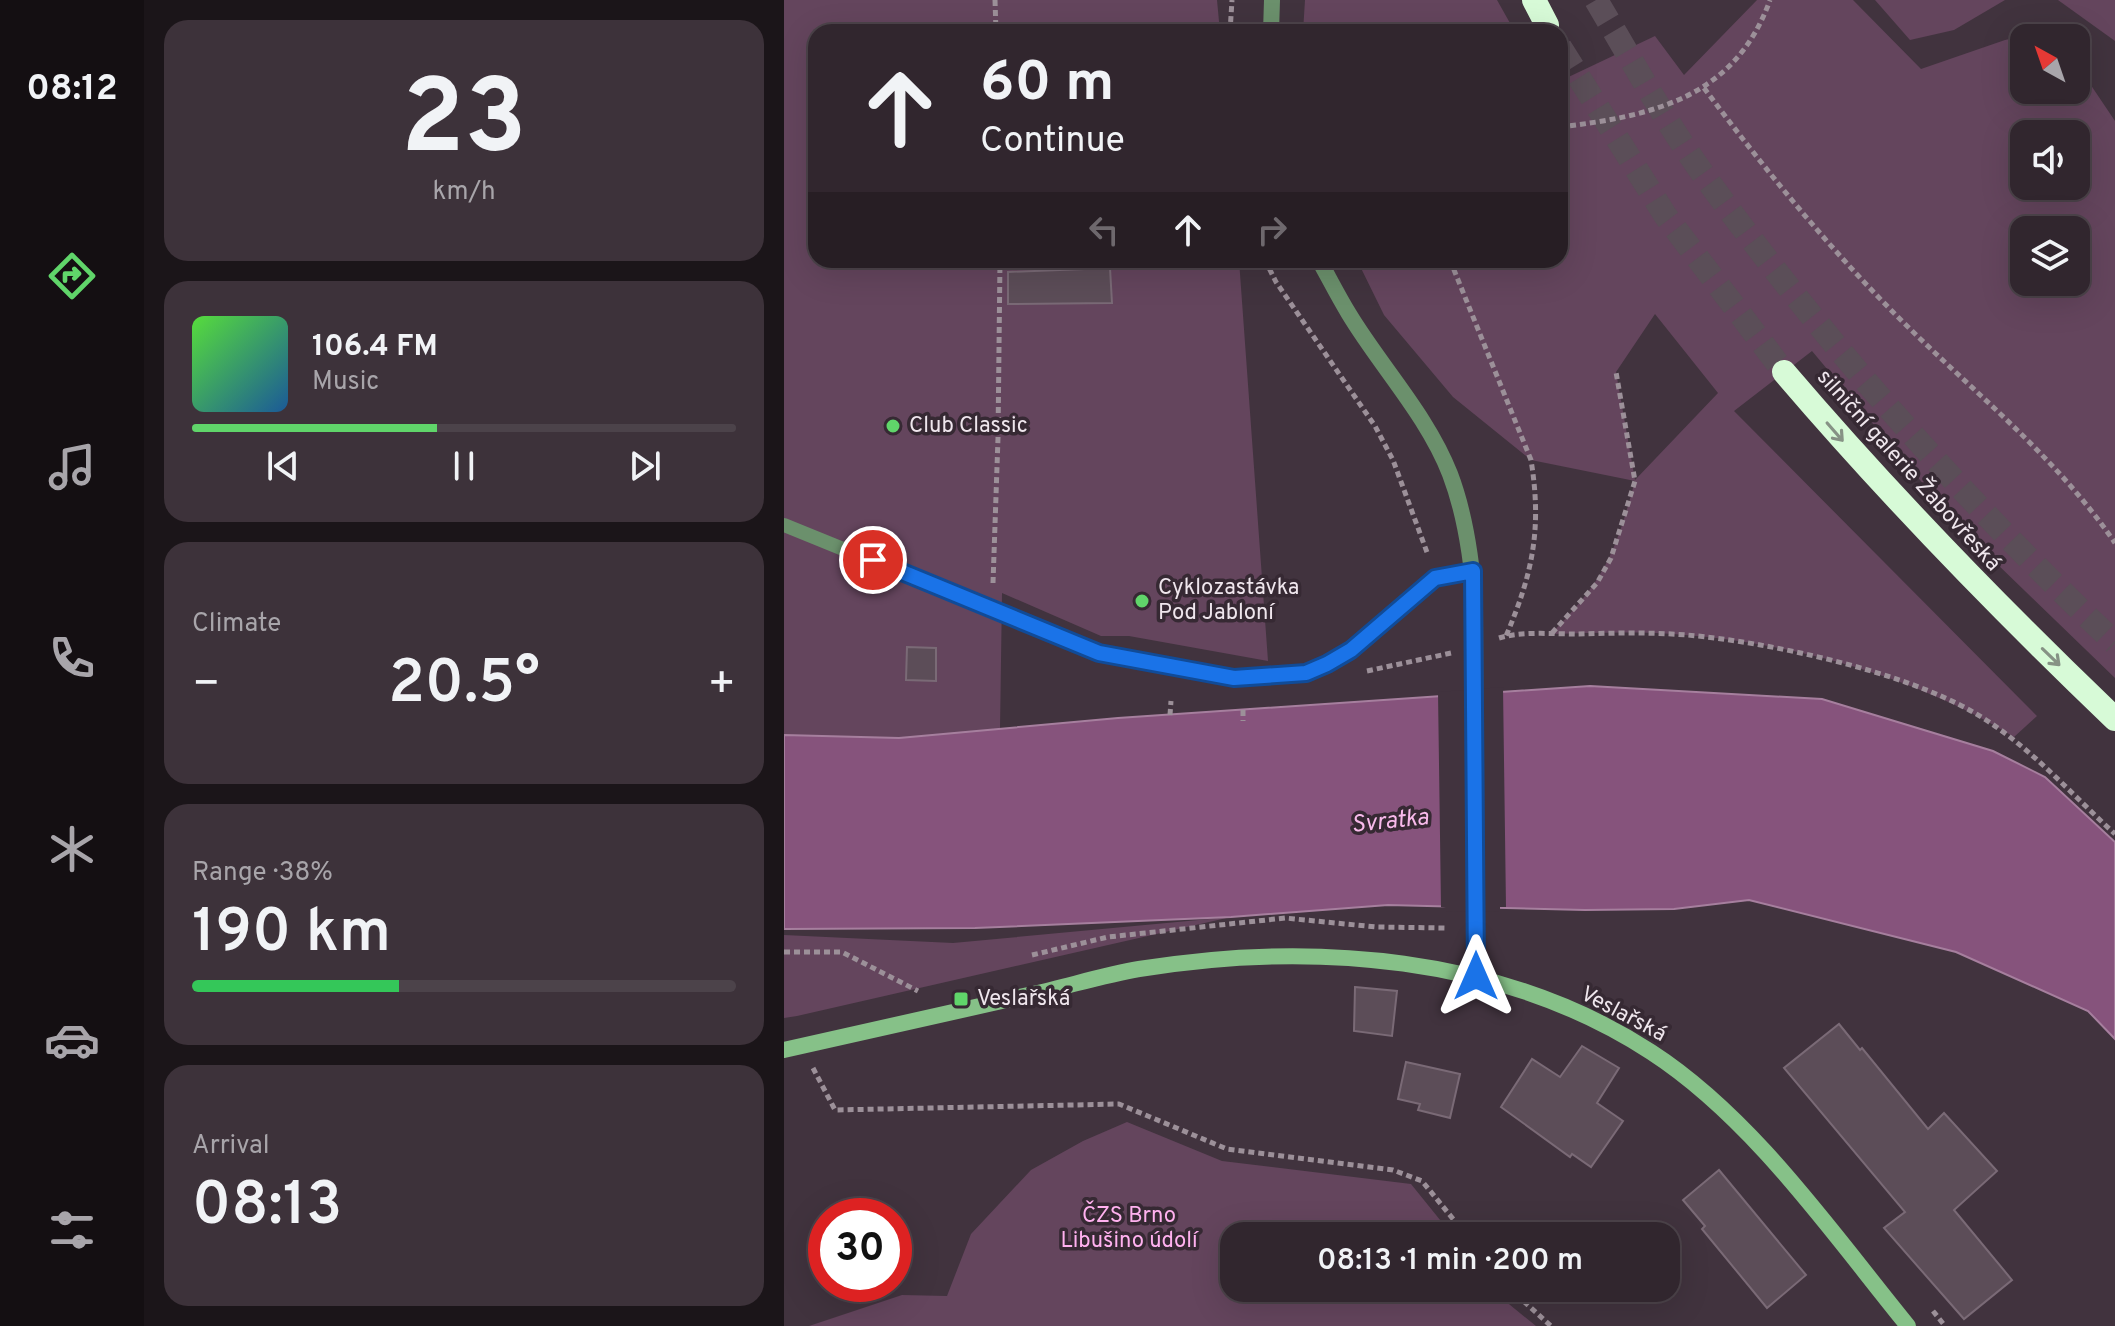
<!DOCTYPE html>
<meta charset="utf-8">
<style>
body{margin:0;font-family:Overpass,sans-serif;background:#3d323a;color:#f1f3f6;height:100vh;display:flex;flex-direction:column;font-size:30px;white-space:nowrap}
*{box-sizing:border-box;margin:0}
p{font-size:26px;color:#a8a5aa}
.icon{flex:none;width:44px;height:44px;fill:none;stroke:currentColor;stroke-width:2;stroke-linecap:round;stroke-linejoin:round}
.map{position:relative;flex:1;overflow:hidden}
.sheet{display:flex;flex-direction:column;gap:20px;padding:20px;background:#1b1519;width:640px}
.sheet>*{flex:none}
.top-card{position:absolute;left:24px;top:24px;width:760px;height:244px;border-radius:24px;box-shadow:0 8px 32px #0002,0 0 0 2px #4c434a;background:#31262e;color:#f1f3f6;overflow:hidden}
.needle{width:52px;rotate:320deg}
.fabs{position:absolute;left:1226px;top:24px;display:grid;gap:16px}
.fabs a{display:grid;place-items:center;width:80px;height:80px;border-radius:16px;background:#31262e;box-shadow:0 8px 32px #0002,0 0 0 2px #4c434a;font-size:40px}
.speed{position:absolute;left:24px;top:1198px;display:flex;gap:16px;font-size:40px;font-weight:700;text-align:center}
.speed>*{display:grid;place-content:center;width:104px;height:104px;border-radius:50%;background:#31262e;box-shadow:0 8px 32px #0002,0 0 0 2px #4c434a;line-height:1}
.speed .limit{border:12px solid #d22;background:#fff;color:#111}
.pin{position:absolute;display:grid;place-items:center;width:68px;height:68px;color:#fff;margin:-34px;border:4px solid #fff;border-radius:50%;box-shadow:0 2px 8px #0007}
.me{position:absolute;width:88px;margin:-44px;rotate:0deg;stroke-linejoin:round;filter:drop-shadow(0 0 6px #0008)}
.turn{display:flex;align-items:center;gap:28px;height:168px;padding:0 40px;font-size:36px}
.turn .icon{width:104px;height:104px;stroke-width:2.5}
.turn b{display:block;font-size:56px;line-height:68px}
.lanes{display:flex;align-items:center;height:76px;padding:0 40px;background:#0003;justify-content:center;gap:40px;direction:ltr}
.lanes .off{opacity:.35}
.big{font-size:60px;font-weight:600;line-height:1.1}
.sheet .card{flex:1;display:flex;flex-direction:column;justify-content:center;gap:12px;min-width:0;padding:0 28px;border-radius:24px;background:#3d323a}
.sheet .dial{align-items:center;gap:0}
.dial b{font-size:104px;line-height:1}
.song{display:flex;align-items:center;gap:24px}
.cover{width:96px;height:96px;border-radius:12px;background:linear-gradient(135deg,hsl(110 70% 55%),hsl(210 70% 35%))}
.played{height:8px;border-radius:4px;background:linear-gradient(90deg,#60d56a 45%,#4c434a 45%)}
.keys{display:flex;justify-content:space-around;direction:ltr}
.heat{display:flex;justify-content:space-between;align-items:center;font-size:44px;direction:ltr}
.charge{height:12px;border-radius:6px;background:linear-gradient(90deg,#34c759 38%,#4c434a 0)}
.trip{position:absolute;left:436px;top:1222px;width:460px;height:80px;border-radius:24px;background:#31262e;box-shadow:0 8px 32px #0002,0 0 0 2px #4c434a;font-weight:600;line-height:80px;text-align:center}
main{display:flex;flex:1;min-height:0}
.menu{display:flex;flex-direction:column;width:144px;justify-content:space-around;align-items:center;background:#140f12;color:#a8a5aa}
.menu .icon{width:56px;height:56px}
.menu .active{color:#60d56a}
.menu b{font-size:36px;color:#f1f3f6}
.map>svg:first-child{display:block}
.green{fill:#64455d;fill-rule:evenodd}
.water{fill:#86537c;stroke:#a67f9e;stroke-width:2}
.pier{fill:#41333e}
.building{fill:#5c4d58;stroke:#7a6a76;stroke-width:2}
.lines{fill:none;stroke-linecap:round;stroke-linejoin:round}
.highway-tunnel{stroke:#5b4e58;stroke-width:24;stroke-dasharray:24 12;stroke-linecap:butt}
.path{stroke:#9c9099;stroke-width:5;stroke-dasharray:6 4;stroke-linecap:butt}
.lane{stroke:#6b906c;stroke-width:14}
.street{stroke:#6b906c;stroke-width:16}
.secondary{stroke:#86c188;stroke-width:16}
.highway{stroke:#d7fad7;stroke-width:24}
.oneway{stroke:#869285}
.route-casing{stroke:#114b97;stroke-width:20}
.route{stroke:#1a73e8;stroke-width:14}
.poi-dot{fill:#60d56a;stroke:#362933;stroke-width:3}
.labels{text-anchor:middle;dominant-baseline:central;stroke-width:7;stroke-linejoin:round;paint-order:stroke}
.poi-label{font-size:22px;fill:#efe6ed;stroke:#362933;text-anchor:start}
.street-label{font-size:22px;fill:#efe6ed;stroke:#362933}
.park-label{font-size:22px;fill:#ffb1ef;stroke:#362933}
.water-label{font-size:24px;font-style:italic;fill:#f8baeb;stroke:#362933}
</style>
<main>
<nav class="menu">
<b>08:12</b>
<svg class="icon active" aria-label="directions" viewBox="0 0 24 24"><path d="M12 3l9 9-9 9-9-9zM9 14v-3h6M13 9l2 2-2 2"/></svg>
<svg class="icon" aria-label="music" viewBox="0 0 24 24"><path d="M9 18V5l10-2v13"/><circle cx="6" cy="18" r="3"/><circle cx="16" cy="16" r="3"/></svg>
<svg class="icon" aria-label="phone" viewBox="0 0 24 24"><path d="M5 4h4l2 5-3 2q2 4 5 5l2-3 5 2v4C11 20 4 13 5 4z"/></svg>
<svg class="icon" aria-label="climate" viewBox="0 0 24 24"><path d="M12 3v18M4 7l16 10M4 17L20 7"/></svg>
<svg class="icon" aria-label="car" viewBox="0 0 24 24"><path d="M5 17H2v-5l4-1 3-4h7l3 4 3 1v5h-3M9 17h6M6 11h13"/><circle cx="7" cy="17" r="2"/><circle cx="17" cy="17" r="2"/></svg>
<svg class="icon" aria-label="filters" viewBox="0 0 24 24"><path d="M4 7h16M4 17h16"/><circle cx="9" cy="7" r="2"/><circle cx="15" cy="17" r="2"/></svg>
</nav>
<section class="sheet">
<div class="card dial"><b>23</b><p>km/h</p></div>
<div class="card">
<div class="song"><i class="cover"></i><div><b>106.4 FM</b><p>Music</p></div></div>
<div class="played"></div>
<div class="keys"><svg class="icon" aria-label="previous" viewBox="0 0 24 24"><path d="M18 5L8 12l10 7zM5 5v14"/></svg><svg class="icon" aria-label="pause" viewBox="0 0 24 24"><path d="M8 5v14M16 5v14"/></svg><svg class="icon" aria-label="next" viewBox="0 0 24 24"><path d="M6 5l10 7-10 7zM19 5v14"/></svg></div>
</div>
<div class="card"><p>Climate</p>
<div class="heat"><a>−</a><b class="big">20.5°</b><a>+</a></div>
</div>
<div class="card"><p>Range · 38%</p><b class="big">190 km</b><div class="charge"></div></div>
<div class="card"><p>Arrival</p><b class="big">08:13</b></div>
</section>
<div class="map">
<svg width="1331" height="1326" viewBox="0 0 1331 1326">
<rect width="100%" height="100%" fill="#41333e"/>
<g class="green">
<polygon points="0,0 433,0 436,32 32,32 32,260 455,260 484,661 345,636 317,636 218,593 216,729 115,738 0,735"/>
<polygon points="521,0 713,0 731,32 519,32"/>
<path d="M 973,0 L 1069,0 L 1137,69 L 1221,40 L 1253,33 L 1259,38 L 1240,38 L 1240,90 L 1292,90 L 1292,63 L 1331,121 L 1331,678 L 1177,529 L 1028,351 L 950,411 L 1253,716 L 1230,737 C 1137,679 1011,643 901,635 C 857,631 812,633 767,634 C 821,579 831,554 851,481 L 747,460 L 669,397 L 600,315 L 573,260 L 776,260 L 776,81 L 871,36 L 900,75 ZM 1240,134 L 1292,134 L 1292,186 L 1240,186 ZM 1240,230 L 1292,230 L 1292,282 L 1240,282 ZM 871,314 L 934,393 L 851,480 L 832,372 Z"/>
<polygon points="1091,0 1221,0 1170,30 1126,40"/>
<polygon points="1274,0 1331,0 1331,41"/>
<polygon points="447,917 13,1016 0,1018 0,935 169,943"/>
<polygon points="343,1122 438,1161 627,1184 669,1236 450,1236 450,1288 710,1288 720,1300 752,1326 25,1326 118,1295 163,1296 187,1234 247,1170 299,1141"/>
</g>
<polygon class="water" points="806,686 1038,699 1209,751 1261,777 1331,842 1331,1039 1304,1011 1172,952 965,900 890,909 801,910 604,905 447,917 191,928 0,929 0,735 115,738 334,718"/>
<polygon class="pier" points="719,687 722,907 716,907 716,911 662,912 662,908 657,907 654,692"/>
<g class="building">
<polygon points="326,268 328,303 224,304 224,272"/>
<polygon points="123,647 152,648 152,681 122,680"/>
<polygon points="571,987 613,991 608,1036 570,1031"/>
<polygon points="1055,1024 1076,1050 1078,1048 1144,1129 1160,1113 1213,1171 1170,1210 1228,1280 1180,1319 1100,1228 1121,1212 1000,1068"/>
<polygon points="798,1046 835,1068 813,1103 839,1121 807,1167 788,1154 786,1157 717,1107 748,1059 776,1077"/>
<polygon points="622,1062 676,1074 666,1118 634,1110 636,1104 614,1099"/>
<polygon points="935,1170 1022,1275 983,1308 918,1229 921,1226 899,1200"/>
</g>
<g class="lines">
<g class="highway-tunnel">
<path d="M 812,0 C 849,62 884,127 927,185 C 1048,351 1182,502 1331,643"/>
<polyline points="776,47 881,215 1000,372"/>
</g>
<g class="path">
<polyline points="211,0 212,32"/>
<polyline points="446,32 448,0"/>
<path d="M 920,88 C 982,171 1047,251 1121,324 C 1193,395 1274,459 1331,543"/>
<path d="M 776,127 C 868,116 951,98 986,0"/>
<polyline points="481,260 492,282 591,426 609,460 644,555"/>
<path d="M 666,260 L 747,460 C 758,528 749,573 722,636"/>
<polyline points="209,583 214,438 216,260"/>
<polyline points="768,633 813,583 827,558 851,481 832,372"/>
<path d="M 715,638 C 738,631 769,634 793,634 C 829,633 866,632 903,635 C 984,642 1118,671 1189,712 C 1243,743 1285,792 1331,834"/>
<polyline points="583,671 667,653"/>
<polyline points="459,710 459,721"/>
<polyline points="386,715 387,701"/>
<polyline points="0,952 58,952 134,991"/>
<polyline points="248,955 324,937 501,918 592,927 661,928"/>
<polyline points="29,1068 51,1110 335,1104 443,1149 609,1170 638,1181 683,1236"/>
<polyline points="725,1288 767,1326"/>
<polyline points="1149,1311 1161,1326"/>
</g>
<polyline class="lane" points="0,525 315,653 450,678 522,673 543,664 567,650 651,578 689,571"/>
<g class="street">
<polyline points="487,32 488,0"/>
<path d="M 535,260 C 545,278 554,296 565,314 C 597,367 643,415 666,474 C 682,516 688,561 691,606 L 692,976"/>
</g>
<path class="secondary" d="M 0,1050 C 83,1031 166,1012 249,994 C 285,986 320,975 355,969 C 527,941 718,955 867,1052 C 969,1118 1048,1233 1124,1326"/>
<g class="highway">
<polyline points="750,0 763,25"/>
<path d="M 1000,372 C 1105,495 1214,607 1331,719"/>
</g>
</g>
<defs><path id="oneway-shaft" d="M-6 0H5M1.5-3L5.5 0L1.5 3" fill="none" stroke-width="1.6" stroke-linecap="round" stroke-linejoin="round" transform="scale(2)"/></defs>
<g class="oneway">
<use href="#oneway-shaft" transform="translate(1051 432) rotate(49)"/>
<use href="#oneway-shaft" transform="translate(1267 657) rotate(44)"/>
</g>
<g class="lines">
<defs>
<polyline id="route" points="89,560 315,653 450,678 522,673 543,664 567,650 651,578 689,571 692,976"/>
</defs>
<use href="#route" class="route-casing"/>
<use href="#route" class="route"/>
</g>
<g class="poi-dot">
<circle cx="109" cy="426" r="8"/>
<circle cx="358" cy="601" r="8"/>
<rect x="169" y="991" width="16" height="16" rx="4"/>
</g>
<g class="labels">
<g class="poi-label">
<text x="125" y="426">Club Classic</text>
<text x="374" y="588">Cyklozastávka<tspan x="374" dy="25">Pod Jabloní</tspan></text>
<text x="193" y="999">Veslařská</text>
</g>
<g class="street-label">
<text transform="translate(1124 471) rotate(48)">silniční galerie Žabovřeská</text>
<text transform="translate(839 1015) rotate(28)">Veslařská</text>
</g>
<g class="park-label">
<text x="345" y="1216">ČZS Brno<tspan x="345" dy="25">Libušino údolí</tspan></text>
</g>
<g class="water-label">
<text transform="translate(606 822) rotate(-6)">Svratka</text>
</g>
</g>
</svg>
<div class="fabs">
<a><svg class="needle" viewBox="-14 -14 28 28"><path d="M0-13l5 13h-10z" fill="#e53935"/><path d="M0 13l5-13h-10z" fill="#a8a5aa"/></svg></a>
<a><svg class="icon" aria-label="sound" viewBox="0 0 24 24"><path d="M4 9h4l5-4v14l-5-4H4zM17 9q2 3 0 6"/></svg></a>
<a><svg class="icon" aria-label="layers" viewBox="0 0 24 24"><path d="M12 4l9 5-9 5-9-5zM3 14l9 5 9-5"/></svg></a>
</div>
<div class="speed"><div class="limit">30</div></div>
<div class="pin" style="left:89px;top:560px;background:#d93025"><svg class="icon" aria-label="arrive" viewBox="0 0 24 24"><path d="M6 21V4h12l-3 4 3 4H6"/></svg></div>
<svg class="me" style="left:692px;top:976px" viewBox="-20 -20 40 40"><path d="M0-17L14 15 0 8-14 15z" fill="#1a73e8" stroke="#fff" stroke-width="4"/></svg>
<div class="trip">08:13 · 1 min · 200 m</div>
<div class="top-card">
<div class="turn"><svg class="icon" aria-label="ahead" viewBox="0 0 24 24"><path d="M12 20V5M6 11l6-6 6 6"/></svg><div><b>60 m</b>Continue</div></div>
<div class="lanes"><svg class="icon off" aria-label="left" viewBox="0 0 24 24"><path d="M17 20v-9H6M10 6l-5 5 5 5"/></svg><svg class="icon" aria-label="ahead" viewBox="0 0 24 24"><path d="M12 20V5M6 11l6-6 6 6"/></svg><svg class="icon off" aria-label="right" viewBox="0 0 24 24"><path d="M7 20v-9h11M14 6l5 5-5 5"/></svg></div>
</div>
</div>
</main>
